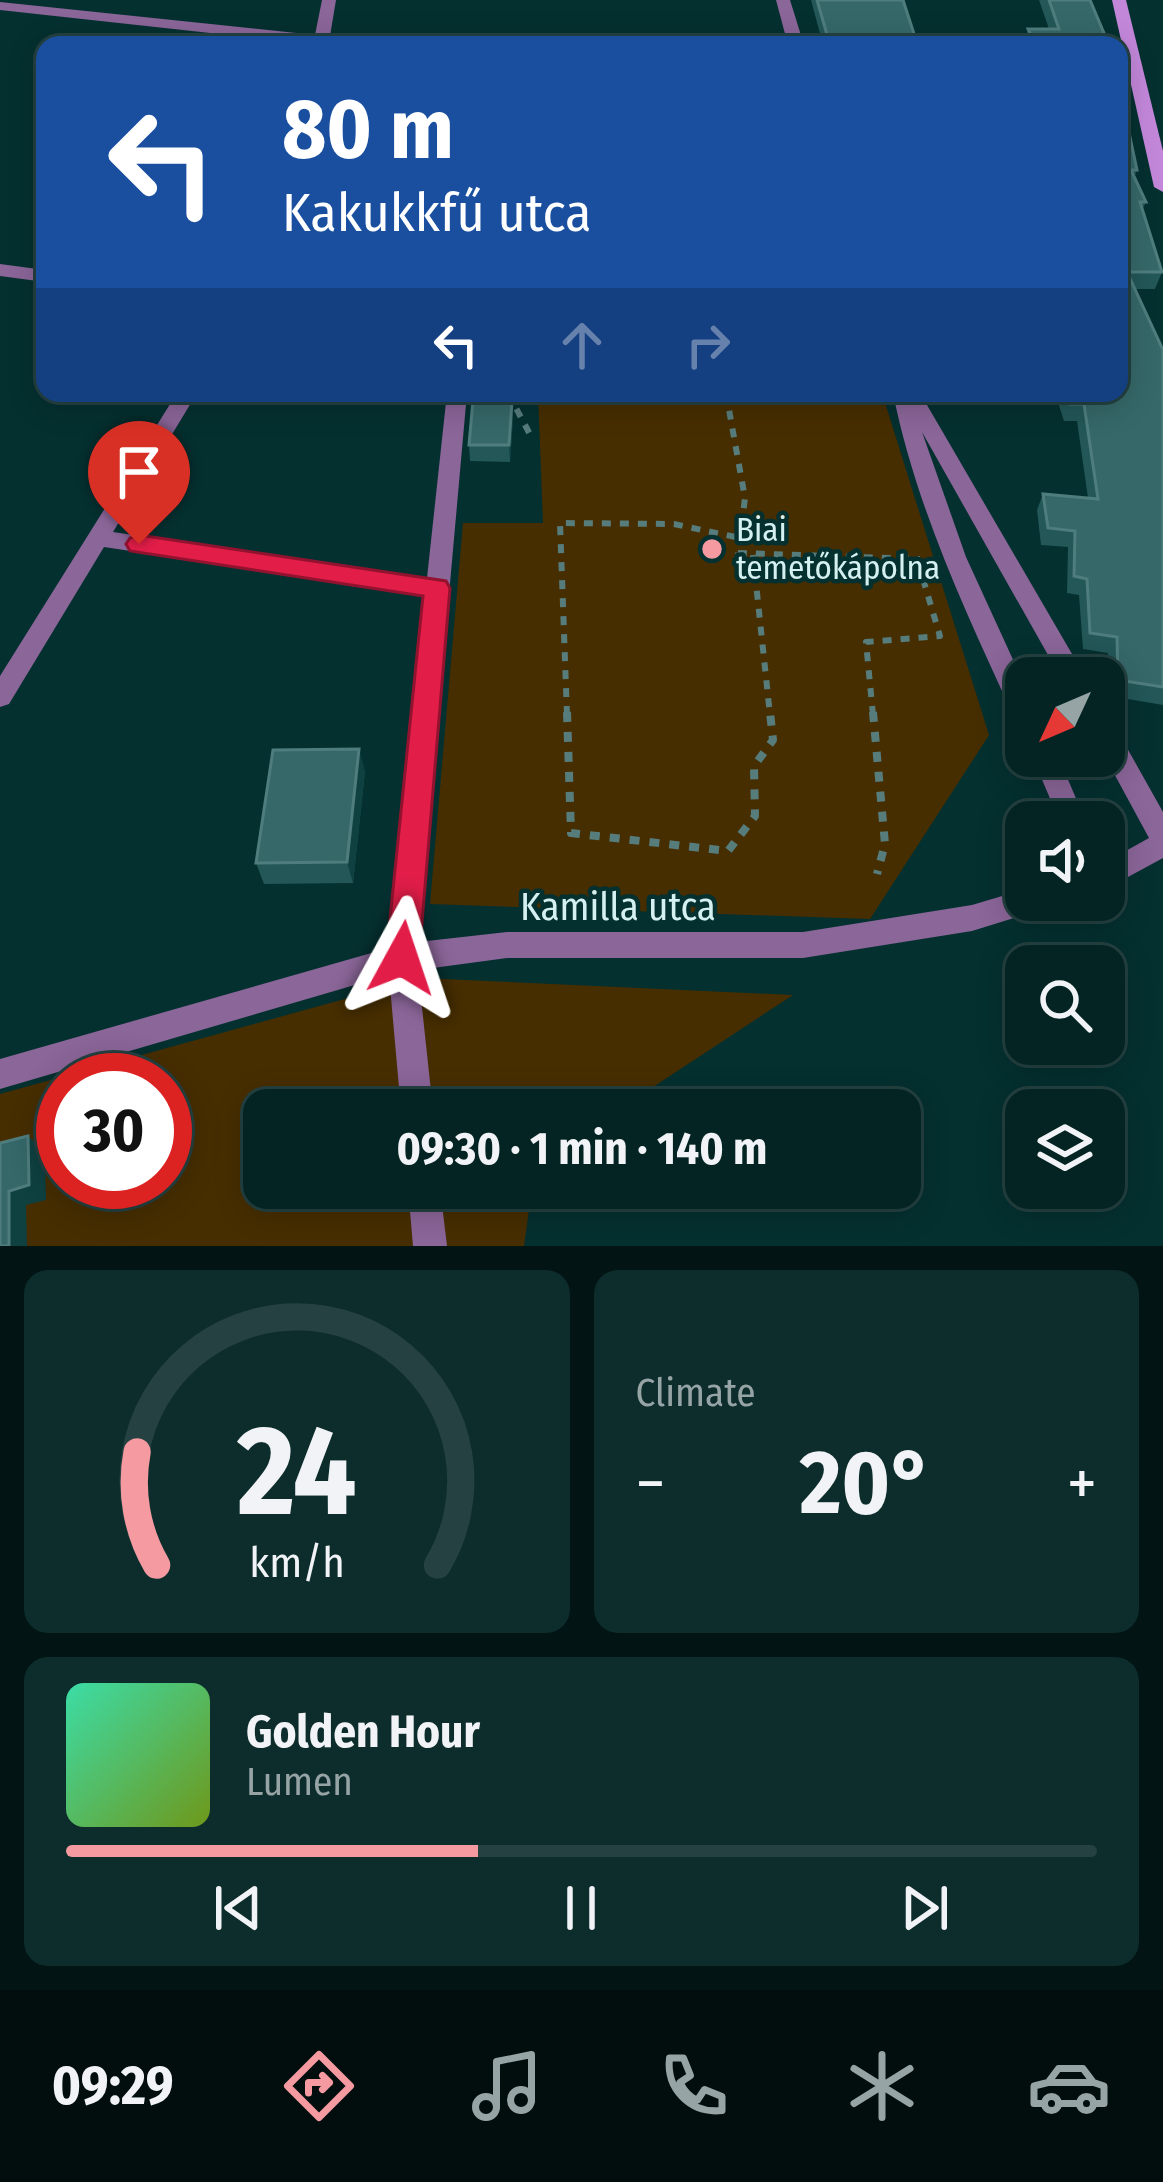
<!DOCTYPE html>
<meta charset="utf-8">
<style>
body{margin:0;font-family:"Fira Sans Condensed",sans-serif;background:#0d2c2c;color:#f1f3f6;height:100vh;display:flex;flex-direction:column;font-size:45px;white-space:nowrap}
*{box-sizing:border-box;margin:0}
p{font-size:39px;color:#97a4a6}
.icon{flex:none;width:66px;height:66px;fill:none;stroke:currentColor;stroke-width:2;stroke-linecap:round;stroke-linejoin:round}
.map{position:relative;height:1246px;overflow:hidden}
.sheet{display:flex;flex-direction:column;gap:24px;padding:24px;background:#021414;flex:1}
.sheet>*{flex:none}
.banner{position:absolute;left:36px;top:36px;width:1092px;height:366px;border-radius:24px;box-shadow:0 6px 30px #0003,0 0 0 3px #254141;background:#1a4fa0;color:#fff;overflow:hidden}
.needle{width:78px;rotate:226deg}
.controls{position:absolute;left:1005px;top:657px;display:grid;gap:24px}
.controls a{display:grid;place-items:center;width:120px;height:120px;border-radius:24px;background:#042424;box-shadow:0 6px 30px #0003,0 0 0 3px #254141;font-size:60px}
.speed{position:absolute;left:36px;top:1053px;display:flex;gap:24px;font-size:60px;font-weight:700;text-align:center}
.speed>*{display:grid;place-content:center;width:156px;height:156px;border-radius:50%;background:#042424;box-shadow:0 6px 30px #0003,0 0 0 3px #254141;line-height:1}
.speed .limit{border:18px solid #d22;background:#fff;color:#111}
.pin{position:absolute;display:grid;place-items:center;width:102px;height:102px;color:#fff;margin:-123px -51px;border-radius:50% 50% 50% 0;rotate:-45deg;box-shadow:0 0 12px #0007}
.pin .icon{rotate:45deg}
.me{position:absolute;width:132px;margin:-66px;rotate:5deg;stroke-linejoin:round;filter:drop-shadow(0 0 9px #0008)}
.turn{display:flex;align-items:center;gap:42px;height:252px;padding:0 48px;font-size:54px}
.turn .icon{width:156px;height:156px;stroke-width:2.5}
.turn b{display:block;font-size:84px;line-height:102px}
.lanes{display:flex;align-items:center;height:114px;padding:0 48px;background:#0003;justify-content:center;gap:60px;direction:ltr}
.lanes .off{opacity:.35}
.big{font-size:90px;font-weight:700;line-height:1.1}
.sheet .card{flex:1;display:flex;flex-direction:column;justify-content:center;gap:18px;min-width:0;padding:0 42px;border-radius:24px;background:#0d2c2c}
.sheet .dial{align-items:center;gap:0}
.dial svg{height:312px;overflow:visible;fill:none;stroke:#254141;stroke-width:7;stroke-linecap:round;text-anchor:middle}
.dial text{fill:#f1f3f6;stroke:none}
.song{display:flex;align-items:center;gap:36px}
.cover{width:144px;height:144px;border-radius:18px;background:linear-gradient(135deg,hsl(160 70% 55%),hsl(80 70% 35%))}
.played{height:12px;border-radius:6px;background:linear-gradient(90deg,#f49aa0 40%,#254141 40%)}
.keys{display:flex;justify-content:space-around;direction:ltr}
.heat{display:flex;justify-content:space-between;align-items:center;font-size:66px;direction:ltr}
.sheet .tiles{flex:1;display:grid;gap:24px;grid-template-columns:1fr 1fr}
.card:last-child{grid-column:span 2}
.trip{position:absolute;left:243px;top:1089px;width:678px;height:120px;border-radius:24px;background:#042424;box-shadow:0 6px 30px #0003,0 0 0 3px #254141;font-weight:700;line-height:120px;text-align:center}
.menu{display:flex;height:192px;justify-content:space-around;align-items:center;background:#020e0e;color:#97a4a6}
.menu .icon{width:84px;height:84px}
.menu .on{color:#f49aa0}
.menu b{font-size:54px;color:#f1f3f6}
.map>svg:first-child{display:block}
.green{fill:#472e00;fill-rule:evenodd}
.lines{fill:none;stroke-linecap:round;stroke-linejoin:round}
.path-far1{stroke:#577c7c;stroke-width:6;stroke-dasharray:9 9;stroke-linecap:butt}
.path{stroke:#577c7c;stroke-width:8;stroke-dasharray:10 10;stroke-linecap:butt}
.street{fill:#8b6699;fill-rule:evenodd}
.secondary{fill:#c387da;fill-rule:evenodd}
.wall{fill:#235758}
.shaded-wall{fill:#0f4141}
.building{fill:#366869;stroke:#4f7d7e;stroke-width:3}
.route{fill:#e11d48;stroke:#92132f;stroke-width:3}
.poi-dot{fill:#f49aa0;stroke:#053030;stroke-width:4.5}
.labels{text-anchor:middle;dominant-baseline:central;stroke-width:9;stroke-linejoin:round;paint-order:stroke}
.poi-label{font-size:33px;fill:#d5f0f0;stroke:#053030;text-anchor:start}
.near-street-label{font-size:39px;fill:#d5f0f0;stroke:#053030}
</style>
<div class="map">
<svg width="1163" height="1246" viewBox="0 0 1163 1246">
<rect width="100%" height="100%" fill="#053030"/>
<g class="green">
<polygon points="538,393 882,393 989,735 870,919 430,904 463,523 543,523"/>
<path d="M 421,978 L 793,995 L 618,1110 L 264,1110 L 264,1188 L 532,1188 L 524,1246 L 0,1246 L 0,1094 ZM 63,1080 L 165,1080 L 165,1182 L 63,1182 Z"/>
</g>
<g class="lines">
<g class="path-far1">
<polyline points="508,393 533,440"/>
<polyline points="726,393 745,498 738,553 920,559"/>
<polyline points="753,555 770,715"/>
<polyline points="567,715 560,523 674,524 740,538"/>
<polyline points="873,715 866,642 940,636 917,559"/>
</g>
<g class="path">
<polyline points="567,712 571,833 728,851 755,816 754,766 773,740 770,712"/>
<polyline points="873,712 885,844 877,874"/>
</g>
<g class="street">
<polygon points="322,0 336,0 330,36 370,40 378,45 319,45 0,10 0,2 315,35"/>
<polygon points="776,0 790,0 804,45 788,45"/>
<polygon points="0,264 45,270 45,282 0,276"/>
<polygon points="177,393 197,393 113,532 427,578 447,393 467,393 418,942 507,932 803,932 972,905 1026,889 1026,900 1047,900 1043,909 972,931 803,958 507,958 418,970 433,1110 401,1110 389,975 0,1089 0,1059 389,948 426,595 104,547 9,704 0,707 0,676"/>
<path d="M 893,393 L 920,393 L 1086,678 L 1061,678 L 922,432 L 966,557 L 1026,688 L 1026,725 L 1017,722 L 1013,715 C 965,610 916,507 893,393 Z"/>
<polygon points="1104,720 1113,723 1163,812 1163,858 1104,890 1104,863 1149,838 1104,755"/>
<polygon points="1032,756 1058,756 1086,822 1060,822"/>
<polygon points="408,1188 440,1188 447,1246 413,1246"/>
</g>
<polygon class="secondary" points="1112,0 1126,0 1163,151 1163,192 1154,187"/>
</g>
<g class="wall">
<polygon points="811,0 903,0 916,45 823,45"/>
<polygon points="1039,0 1090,0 1109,45 1024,45 1028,29 1049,29"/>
<polygon points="1119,85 1137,170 1134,178 1146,202 1142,210 1162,272 1155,289 1135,289 1163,350 1163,705 1110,696 1108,653 1083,649 1079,595 1067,593 1068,547 1041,545 1037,510 1043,494 1088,498 1077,421 1064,421 1055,393 1119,393"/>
<polygon points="513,418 510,462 470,461 469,445"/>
<polygon points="365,771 353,883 264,884 256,863"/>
</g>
<g class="shaded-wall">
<polygon points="512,401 513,418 510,462 509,445"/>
<polygon points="359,749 365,771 353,883 347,862"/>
<polygon points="28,1136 45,1151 46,1200 26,1205 27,1246 9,1246 9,1191"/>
</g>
<g class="building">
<polygon points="817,0 903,0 917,43 850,45 848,38 828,38"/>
<polygon points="1049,0 1090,0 1109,45 1036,45 1028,29 1059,29"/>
<polygon points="1119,85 1137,170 1131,170 1146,202 1140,202 1162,272 1127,272 1163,350 1163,687 1118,680 1117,637 1090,633 1087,579 1074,576 1075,531 1048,528 1043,494 1098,499 1084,404 1070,404 1067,393 1119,393"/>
<polygon points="473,400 512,401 509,445 469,445"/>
<polygon points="359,749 347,862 256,863 273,750"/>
<polygon points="28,1136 29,1185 9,1191 9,1246 0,1246 0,1143"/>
</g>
<polygon class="route" points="139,535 446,581 450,588 419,958 414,969 402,974 391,969 386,958 423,596 130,551 126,544 130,538"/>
<circle class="poi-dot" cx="712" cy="549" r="12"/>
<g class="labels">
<g class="poi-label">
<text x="736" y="530">Biai<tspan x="736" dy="38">temetőkápolna</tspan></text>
</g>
<g class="near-street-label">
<text x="618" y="907">Kamilla utca</text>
</g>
</g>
</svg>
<div class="controls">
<a><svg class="needle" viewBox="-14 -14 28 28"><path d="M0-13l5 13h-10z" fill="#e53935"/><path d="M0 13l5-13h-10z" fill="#97a4a6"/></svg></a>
<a><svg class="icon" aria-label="sound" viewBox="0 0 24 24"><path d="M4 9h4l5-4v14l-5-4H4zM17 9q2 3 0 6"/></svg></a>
<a><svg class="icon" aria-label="search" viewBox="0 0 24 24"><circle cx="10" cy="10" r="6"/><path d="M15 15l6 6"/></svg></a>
<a><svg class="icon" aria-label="layers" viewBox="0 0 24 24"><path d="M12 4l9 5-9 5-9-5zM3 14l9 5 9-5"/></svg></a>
</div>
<div class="speed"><div class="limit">30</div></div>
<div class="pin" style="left:139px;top:544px;background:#d93025"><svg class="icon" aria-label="arrive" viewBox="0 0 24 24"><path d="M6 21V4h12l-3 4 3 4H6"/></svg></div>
<svg class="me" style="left:402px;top:958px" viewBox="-20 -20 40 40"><path d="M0-17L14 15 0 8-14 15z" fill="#e11d48" stroke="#fff" stroke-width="4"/></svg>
<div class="trip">09:30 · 1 min · 140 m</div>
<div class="banner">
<div class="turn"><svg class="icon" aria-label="left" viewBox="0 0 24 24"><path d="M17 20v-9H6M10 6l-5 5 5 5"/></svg><div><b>80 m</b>Kakukkfű utca</div></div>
<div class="lanes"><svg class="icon" aria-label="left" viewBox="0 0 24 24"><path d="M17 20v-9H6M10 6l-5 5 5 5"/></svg><svg class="icon off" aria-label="ahead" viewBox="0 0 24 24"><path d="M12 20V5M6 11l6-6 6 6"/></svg><svg class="icon off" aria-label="right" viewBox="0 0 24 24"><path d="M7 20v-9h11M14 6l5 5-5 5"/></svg></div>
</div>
</div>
<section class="sheet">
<div class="tiles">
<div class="card dial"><svg viewBox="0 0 100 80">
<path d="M14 69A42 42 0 1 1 86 69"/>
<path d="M14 69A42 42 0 0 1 9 40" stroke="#f49aa0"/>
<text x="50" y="56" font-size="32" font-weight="700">24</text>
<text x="50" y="72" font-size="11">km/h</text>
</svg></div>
<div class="card"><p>Climate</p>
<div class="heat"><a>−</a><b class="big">20°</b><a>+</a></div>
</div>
<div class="card">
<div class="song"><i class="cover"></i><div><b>Golden Hour</b><p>Lumen</p></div></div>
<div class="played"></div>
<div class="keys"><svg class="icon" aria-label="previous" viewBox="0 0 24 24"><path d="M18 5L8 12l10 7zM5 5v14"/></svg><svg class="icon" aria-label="pause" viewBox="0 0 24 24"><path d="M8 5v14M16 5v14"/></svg><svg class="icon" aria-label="next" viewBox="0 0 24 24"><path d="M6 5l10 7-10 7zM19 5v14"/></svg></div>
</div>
</div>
</section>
<nav class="menu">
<b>09:29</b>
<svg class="icon on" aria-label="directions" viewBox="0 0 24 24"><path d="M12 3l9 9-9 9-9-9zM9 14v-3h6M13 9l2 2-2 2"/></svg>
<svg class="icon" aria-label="music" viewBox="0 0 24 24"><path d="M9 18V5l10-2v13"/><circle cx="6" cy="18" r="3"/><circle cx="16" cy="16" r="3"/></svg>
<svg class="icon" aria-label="phone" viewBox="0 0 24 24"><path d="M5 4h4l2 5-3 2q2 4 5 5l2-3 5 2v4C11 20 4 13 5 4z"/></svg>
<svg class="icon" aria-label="climate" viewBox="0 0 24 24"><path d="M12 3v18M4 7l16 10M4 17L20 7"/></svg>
<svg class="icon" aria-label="car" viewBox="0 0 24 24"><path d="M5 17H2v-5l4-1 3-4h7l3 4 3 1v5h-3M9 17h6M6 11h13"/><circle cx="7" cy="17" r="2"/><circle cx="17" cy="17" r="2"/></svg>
</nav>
